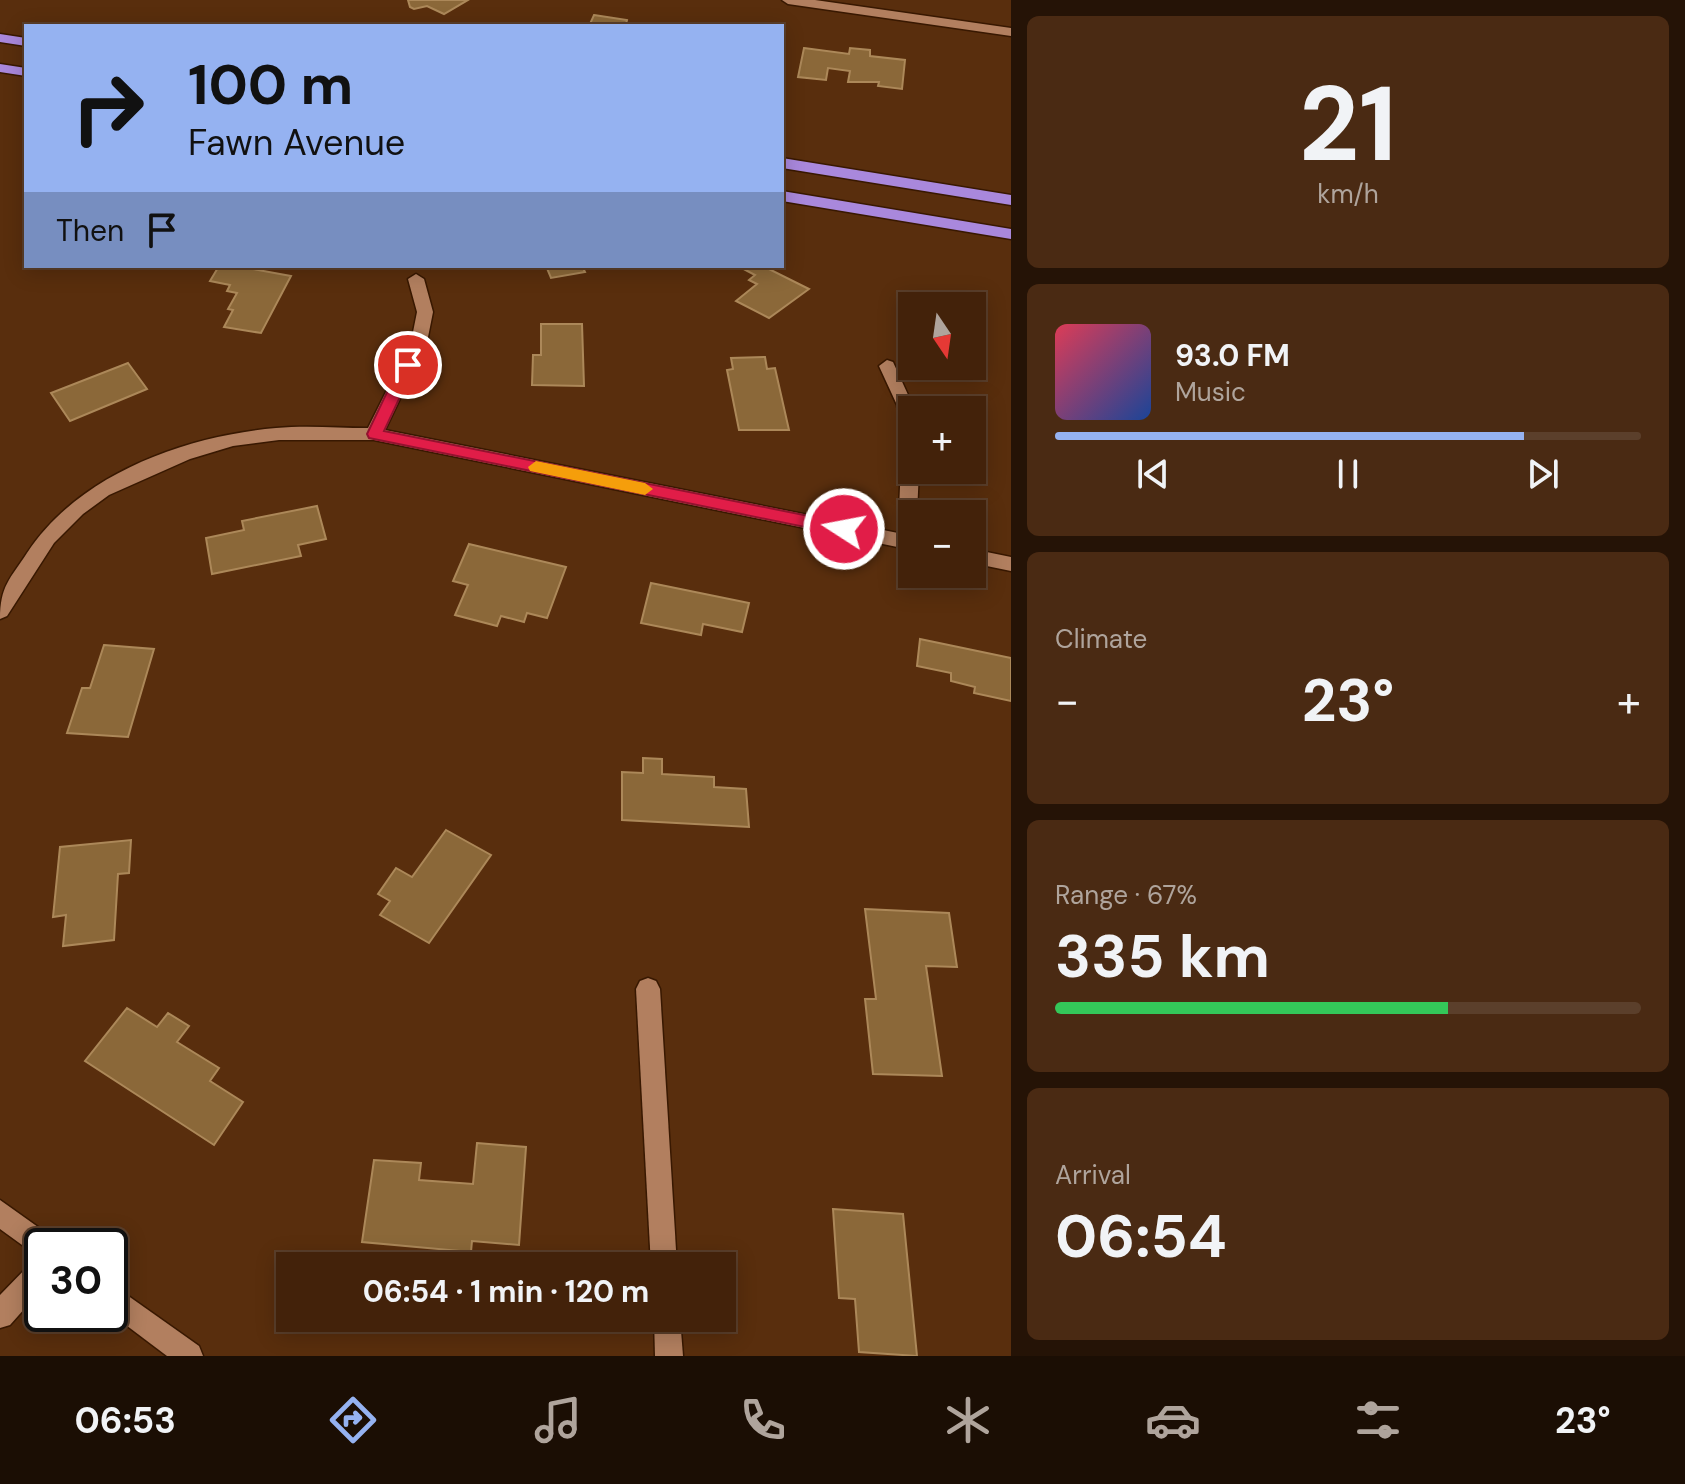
<!DOCTYPE html>
<meta charset="utf-8">
<style>
body{margin:0;font-family:"DM Sans",sans-serif;background:#4a2a13;color:#f1f3f6;height:100vh;display:flex;flex-direction:column;font-size:30px;white-space:nowrap}
*{box-sizing:border-box;margin:0}
p{font-size:26px;color:#afa49c}
.icon{flex:none;width:44px;height:44px;fill:none;stroke:currentColor;stroke-width:2;stroke-linecap:round;stroke-linejoin:round}
.map{position:relative;flex:1;overflow:hidden}
.details{display:flex;flex-direction:column;gap:16px;padding:16px;background:#251306;width:674px}
.details>*{flex:none}
.top-card{position:absolute;left:24px;top:24px;width:760px;height:244px;border-radius:0px;box-shadow:0 4px 20px #0003,0 0 0 2px #5b3f2b;background:#95b2f1;color:#111;overflow:hidden}
.needle{width:52px;rotate:167deg}
.fabs{position:absolute;left:898px;top:292px;display:grid;gap:16px}
.fabs a{display:grid;place-items:center;width:88px;height:88px;border-radius:0px;background:#43220a;box-shadow:0 4px 20px #0003,0 0 0 2px #5b3f2b;font-size:40px}
.speed{position:absolute;left:24px;top:1228px;display:flex;gap:16px;font-size:40px;font-weight:700;text-align:center}
.speed>*{display:grid;place-content:center;width:104px;height:104px;border-radius:50%;background:#43220a;box-shadow:0 4px 20px #0003,0 0 0 2px #5b3f2b;line-height:1}
.speed .limit{border:4px solid #111;border-radius:12px;background:#fff;color:#111}
.pin{position:absolute;display:grid;place-items:center;width:68px;height:68px;color:#fff;margin:-34px;border:4px solid #fff;border-radius:50%;box-shadow:0 2px 8px #0007}
.me{position:absolute;width:88px;margin:-44px;rotate:281deg;stroke-linejoin:round;filter:drop-shadow(0 0 6px #0008)}
.turn{display:flex;align-items:center;gap:28px;height:168px;padding:0 32px;font-size:36px}
.turn .icon{width:104px;height:104px;stroke-width:2.5}
.turn b{display:block;font-size:56px;line-height:68px}
.then{display:flex;align-items:center;height:76px;padding:0 32px;background:#0003;gap:16px;font-size:30px}
.big{font-size:60px;font-weight:700;line-height:1.1}
.details .card{flex:1;display:flex;flex-direction:column;justify-content:center;gap:12px;min-width:0;padding:0 28px;border-radius:12px;background:#4a2a13}
.details .dial{align-items:center;gap:0}
.dial b{font-size:104px;line-height:1}
.song{display:flex;align-items:center;gap:24px}
.cover{width:96px;height:96px;border-radius:12px;background:linear-gradient(135deg,hsl(350 70% 55%),hsl(220 70% 35%))}
.played{height:8px;border-radius:4px;background:linear-gradient(90deg,#95b2f1 80%,#5b3f2b 80%)}
.keys{display:flex;justify-content:space-around;direction:ltr}
.heat{display:flex;justify-content:space-between;align-items:center;font-size:44px;direction:ltr}
.charge{height:12px;border-radius:6px;background:linear-gradient(90deg,#34c759 67%,#5b3f2b 0)}
.trip{position:absolute;left:276px;top:1252px;width:460px;height:80px;border-radius:0px;background:#43220a;box-shadow:0 4px 20px #0003,0 0 0 2px #5b3f2b;font-weight:700;line-height:80px;text-align:center}
.dock{display:flex;height:128px;justify-content:space-around;align-items:center;background:#1b0e04;color:#afa49c}
.dock .icon{width:56px;height:56px}
.dock .active{color:#95b2f1}
.dock b{font-size:36px;color:#f1f3f6}
main{display:flex;flex:1;min-height:0}
.map>svg:first-child{display:block}
.building{fill:#8b6839;stroke:#ac8859;stroke-width:2}
.lines{fill:none;stroke-linecap:round;stroke-linejoin:round}
.minor-casing{stroke:#381801;stroke-width:3}
.trunk-casing{stroke:#381801;stroke-width:3}
.minor{fill:#b27f5f;fill-rule:evenodd}
.trunk{fill:#a988dc;fill-rule:evenodd}
.route{fill:#e11d48;stroke:#92132f;stroke-width:2}
.slow{fill:#f59e0b}
</style>
<main>
<div class="map">
<svg width="1011" height="1356" viewBox="0 0 1011 1356">
<rect width="100%" height="100%" fill="#592e0d"/>
<g class="building">
<polygon points="408,0 468,0 444,14 427,6 414,9 410,7"/>
<polygon points="594,15 627,20 626,24 641,26 589,26"/>
<polygon points="804,48 849,54 850,48 870,50 870,56 905,60 902,89 878,86 879,82 848,82 850,71 828,68 826,80 798,77"/>
<polygon points="219,266 255,266 253,269 291,276 261,333 224,327 233,310 228,309 237,293 227,291 230,285 210,281"/>
<polygon points="546,266 582,266 585,272 551,278"/>
<polygon points="738,266 763,266 809,289 769,318 736,301 757,284 749,280 755,275"/>
<polygon points="541,324 582,324 584,386 532,385 533,355 541,355"/>
<polygon points="765,357 767,369 775,368 789,430 739,430 727,370 733,369 731,358"/>
<polygon points="128,363 147,389 70,421 51,393"/>
<polygon points="317,506 326,539 298,545 301,556 212,574 206,538 244,530 242,521"/>
<polygon points="469,544 566,567 547,618 527,613 524,622 501,616 497,626 455,615 468,585 453,581"/>
<polygon points="651,583 749,603 742,632 703,624 701,635 641,623"/>
<polygon points="920,639 1011,658 1011,701 974,693 975,687 951,681 951,673 917,666"/>
<polygon points="104,645 154,649 128,737 67,733 82,688 90,688"/>
<polygon points="643,758 662,759 662,774 714,777 714,787 746,789 749,827 622,820 622,772 643,773"/>
<polygon points="446,830 491,855 429,943 380,915 390,901 378,894 396,868 412,877"/>
<polygon points="131,840 129,873 118,874 114,940 63,946 66,915 53,917 60,847"/>
<polygon points="865,909 949,913 957,967 926,966 942,1076 873,1074 865,999 876,999"/>
<polygon points="127,1008 157,1027 168,1013 189,1026 177,1042 219,1068 210,1081 243,1102 214,1145 85,1061"/>
<polygon points="477,1143 526,1147 519,1245 472,1241 471,1252 362,1242 374,1160 421,1163 419,1180 473,1184"/>
<polygon points="833,1209 903,1214 917,1356 859,1352 855,1299 839,1298"/>
</g>
<g class="lines">
<defs>
<g id="minor">
<polygon points="782,0 815,0 1011,28 1011,36 788,4"/>
<path d="M 416,274 L 424,279 L 433,312 L 427,342 L 385,430 L 898,533 L 902,440 L 897,405 L 879,366 L 887,360 L 893,362 L 915,410 L 912,410 L 912,470 L 919,470 L 917,514 L 912,514 L 912,550 L 374,440 L 279,440 L 233,446 L 190,459 L 109,495 L 83,514 L 54,543 L 7,616 L 0,619 C 0,586 10,579 27,553 C 79,474 185,436 276,428 C 307,425 338,428 368,428 L 411,342 L 417,312 L 408,279 Z"/>
<polygon points="972,549 1011,557 1011,571 972,563"/>
<polygon points="648,978 656,981 660,989 677,1266 651,1266 636,989 640,981"/>
<polygon points="0,1200 52,1237 56,1246 42,1246 42,1289 10,1325 0,1328 0,1295 33,1261 40,1258 0,1229"/>
<polygon points="110,1283 199,1346 203,1356 167,1356 110,1313"/>
<polygon points="654,1318 680,1318 683,1356 655,1356"/>
</g>
<g id="trunk">
<polygon points="0,34 26,38 26,46 0,42"/>
<polygon points="0,64 26,68 26,76 0,72"/>
<polygon points="782,158 1011,195 1011,205 782,168"/>
<polygon points="782,191 1011,229 1011,239 782,201"/>
</g>
</defs>
<use href="#minor" class="minor-casing"/>
<use href="#trunk" class="trunk-casing"/>
<use href="#minor" class="minor"/>
<use href="#trunk" class="trunk"/>
</g>
<polygon class="route" points="408,360 415,365 384,431 844,523 852,529 844,535 369,438 367,434 400,365"/>
<polygon class="slow" points="536,461 645,483 653,489 645,495 530,471 528,467"/>
</svg>
<div class="fabs">
<a><svg class="needle" viewBox="-14 -14 28 28"><path d="M0-13l5 13h-10z" fill="#e53935"/><path d="M0 13l5-13h-10z" fill="#afa49c"/></svg></a>
<a>+</a>
<a>−</a>
</div>
<div class="speed"><div class="limit">30</div></div>
<div class="pin" style="left:408px;top:365px;background:#d93025"><svg class="icon" aria-label="arrive" viewBox="0 0 24 24"><path d="M6 21V4h12l-3 4 3 4H6"/></svg></div>
<svg class="me" style="left:844px;top:529px" viewBox="-20 -20 40 40"><circle r="17" fill="#e11d48" stroke="#fff" stroke-width="3"/><path d="M0-11L8 9 0 5-8 9z" fill="#fff"/></svg>
<div class="trip">06:54 · 1 min · 120 m</div>
<div class="top-card">
<div class="turn"><svg class="icon" aria-label="right" viewBox="0 0 24 24"><path d="M7 20v-9h11M14 6l5 5-5 5"/></svg><div><b>100 m</b>Fawn Avenue</div></div>
<div class="then">Then<svg class="icon" aria-label="arrive" viewBox="0 0 24 24"><path d="M6 21V4h12l-3 4 3 4H6"/></svg></div>
</div>
</div>
<section class="details">
<div class="card dial"><b>21</b><p>km/h</p></div>
<div class="card">
<div class="song"><i class="cover"></i><div><b>93.0 FM</b><p>Music</p></div></div>
<div class="played"></div>
<div class="keys"><svg class="icon" aria-label="previous" viewBox="0 0 24 24"><path d="M18 5L8 12l10 7zM5 5v14"/></svg><svg class="icon" aria-label="pause" viewBox="0 0 24 24"><path d="M8 5v14M16 5v14"/></svg><svg class="icon" aria-label="next" viewBox="0 0 24 24"><path d="M6 5l10 7-10 7zM19 5v14"/></svg></div>
</div>
<div class="card"><p>Climate</p>
<div class="heat"><a>−</a><b class="big">23°</b><a>+</a></div>
</div>
<div class="card"><p>Range · 67%</p><b class="big">335 km</b><div class="charge"></div></div>
<div class="card"><p>Arrival</p><b class="big">06:54</b></div>
</section>
</main>
<nav class="dock">
<b>06:53</b>
<svg class="icon active" aria-label="directions" viewBox="0 0 24 24"><path d="M12 3l9 9-9 9-9-9zM9 14v-3h6M13 9l2 2-2 2"/></svg>
<svg class="icon" aria-label="music" viewBox="0 0 24 24"><path d="M9 18V5l10-2v13"/><circle cx="6" cy="18" r="3"/><circle cx="16" cy="16" r="3"/></svg>
<svg class="icon" aria-label="phone" viewBox="0 0 24 24"><path d="M5 4h4l2 5-3 2q2 4 5 5l2-3 5 2v4C11 20 4 13 5 4z"/></svg>
<svg class="icon" aria-label="climate" viewBox="0 0 24 24"><path d="M12 3v18M4 7l16 10M4 17L20 7"/></svg>
<svg class="icon" aria-label="car" viewBox="0 0 24 24"><path d="M5 17H2v-5l4-1 3-4h7l3 4 3 1v5h-3M9 17h6M6 11h13"/><circle cx="7" cy="17" r="2"/><circle cx="17" cy="17" r="2"/></svg>
<svg class="icon" aria-label="filters" viewBox="0 0 24 24"><path d="M4 7h16M4 17h16"/><circle cx="9" cy="7" r="2"/><circle cx="15" cy="17" r="2"/></svg>
<b>23°</b>
</nav>
